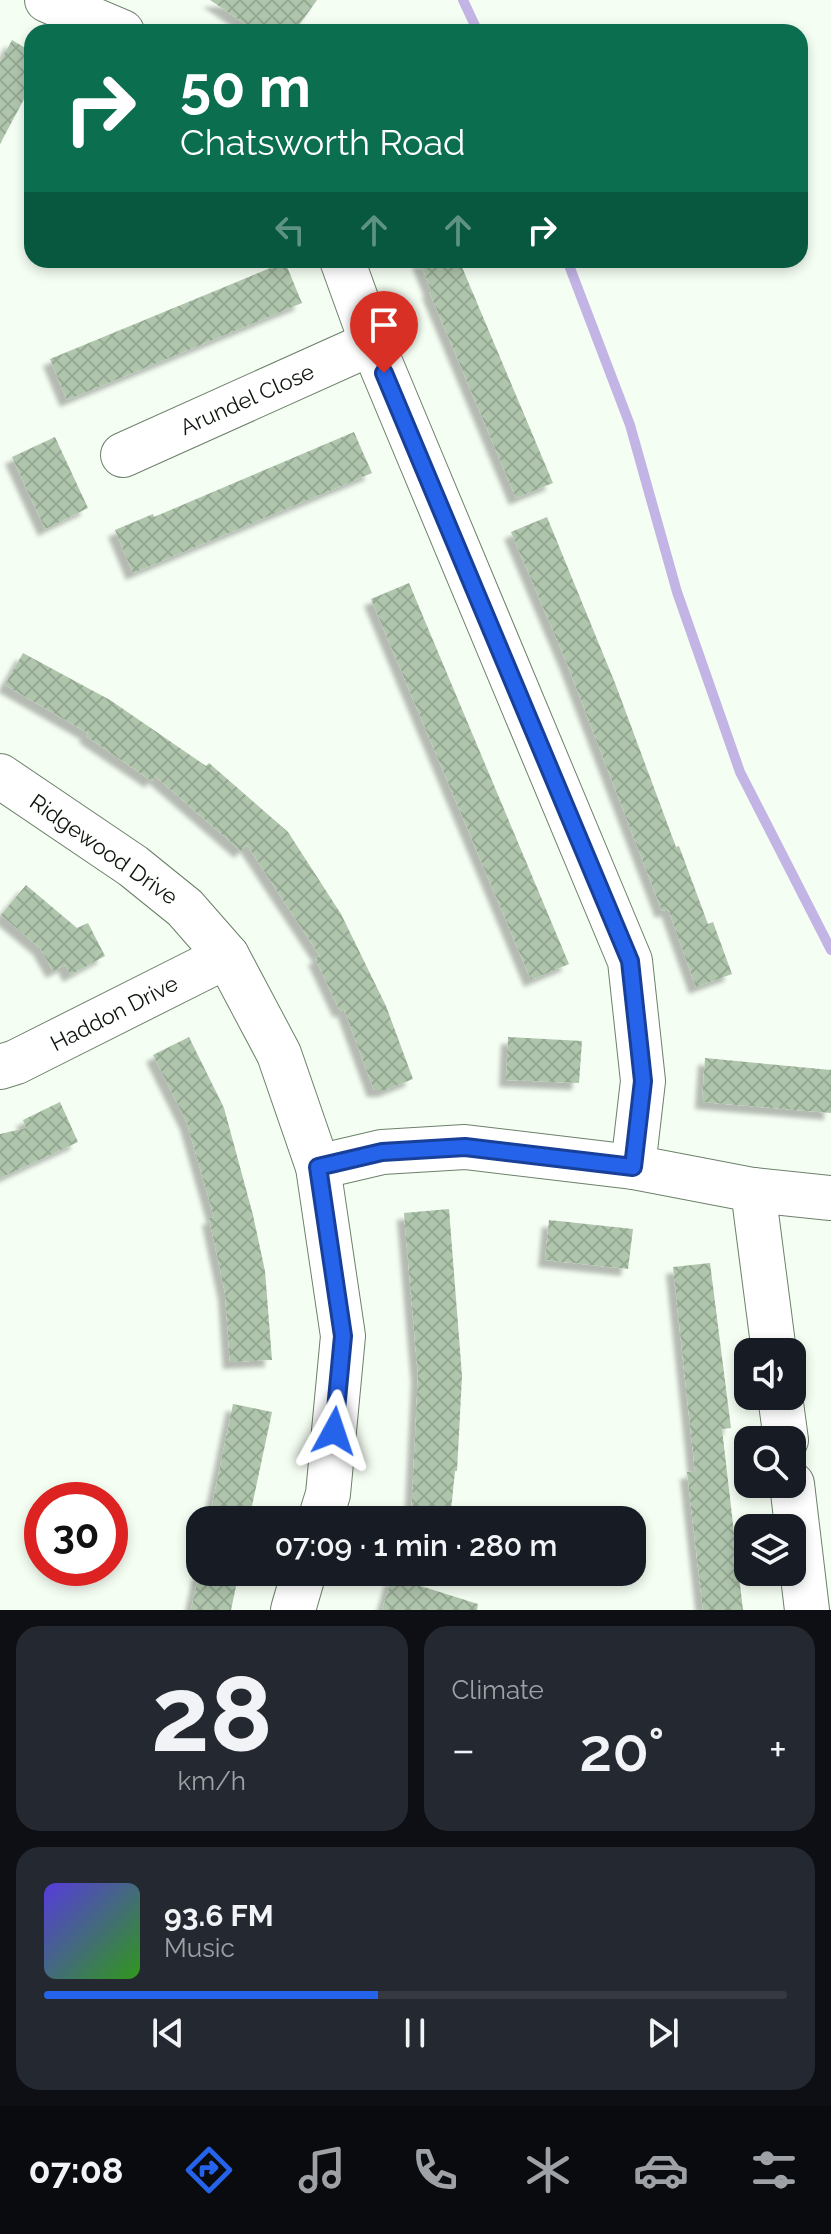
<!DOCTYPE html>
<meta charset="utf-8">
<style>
body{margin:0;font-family:Raleway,sans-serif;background:#242831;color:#f1f3f6;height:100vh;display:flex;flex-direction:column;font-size:30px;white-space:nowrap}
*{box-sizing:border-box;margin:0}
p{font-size:26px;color:#9ea1a6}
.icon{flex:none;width:44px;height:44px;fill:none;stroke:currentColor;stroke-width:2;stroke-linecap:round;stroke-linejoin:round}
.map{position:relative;height:1610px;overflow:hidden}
.panel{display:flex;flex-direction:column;gap:16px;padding:16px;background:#0d0f14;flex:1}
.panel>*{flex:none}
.hud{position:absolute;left:24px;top:24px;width:784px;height:244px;border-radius:24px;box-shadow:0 4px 12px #0003;background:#0b6e4f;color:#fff;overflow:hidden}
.controls{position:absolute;left:734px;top:1338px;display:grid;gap:16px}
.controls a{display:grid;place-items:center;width:72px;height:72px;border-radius:16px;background:#171b24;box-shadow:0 4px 12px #0003;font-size:40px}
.speed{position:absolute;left:24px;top:1482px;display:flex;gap:16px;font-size:40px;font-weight:700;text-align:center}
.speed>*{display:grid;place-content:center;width:104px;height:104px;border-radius:50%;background:#171b24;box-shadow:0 4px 12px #0003;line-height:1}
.speed .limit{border:12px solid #d22;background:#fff;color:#111}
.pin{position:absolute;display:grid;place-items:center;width:68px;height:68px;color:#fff;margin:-82px -34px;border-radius:50% 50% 50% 0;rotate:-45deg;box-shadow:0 0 8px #0007}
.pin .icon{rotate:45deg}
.me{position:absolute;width:88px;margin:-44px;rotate:5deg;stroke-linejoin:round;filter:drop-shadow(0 0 6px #0008)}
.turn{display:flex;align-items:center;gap:28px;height:168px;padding:0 24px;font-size:36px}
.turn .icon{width:104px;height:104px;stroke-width:2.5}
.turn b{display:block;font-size:56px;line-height:68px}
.lanes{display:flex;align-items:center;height:76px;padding:0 24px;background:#0003;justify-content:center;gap:40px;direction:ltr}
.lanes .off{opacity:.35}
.big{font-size:60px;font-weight:600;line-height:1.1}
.panel .card{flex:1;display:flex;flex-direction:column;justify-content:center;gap:12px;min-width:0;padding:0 28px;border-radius:24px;background:#242831}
.panel .dial{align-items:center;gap:0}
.dial b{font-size:104px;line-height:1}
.song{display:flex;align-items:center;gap:24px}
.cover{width:96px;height:96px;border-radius:12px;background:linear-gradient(135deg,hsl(250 70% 55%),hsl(110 70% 35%))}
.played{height:8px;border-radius:4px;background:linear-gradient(90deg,#2563eb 45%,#363941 45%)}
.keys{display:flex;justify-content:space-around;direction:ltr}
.heat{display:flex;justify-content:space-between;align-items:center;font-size:44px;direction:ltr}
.panel .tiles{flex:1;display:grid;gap:16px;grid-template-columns:1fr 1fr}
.card:last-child{grid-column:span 2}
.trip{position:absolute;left:186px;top:1506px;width:460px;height:80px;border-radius:24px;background:#171b24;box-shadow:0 4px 12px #0003;font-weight:600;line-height:80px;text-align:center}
.tab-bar{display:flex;height:128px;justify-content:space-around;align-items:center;background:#090b0e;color:#9ea1a6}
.tab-bar .icon{width:56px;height:56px}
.tab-bar .selected{color:#2563eb}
.tab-bar b{font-size:36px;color:#f1f3f6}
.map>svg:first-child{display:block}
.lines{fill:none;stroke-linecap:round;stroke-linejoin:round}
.stream{stroke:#c2b4e4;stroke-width:10}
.building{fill:url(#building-cross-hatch);filter:url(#shadow)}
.minor-casing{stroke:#6c816a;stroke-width:46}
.minor{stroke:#fff;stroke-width:44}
.route-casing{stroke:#184099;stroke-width:20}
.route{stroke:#2563eb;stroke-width:14}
.labels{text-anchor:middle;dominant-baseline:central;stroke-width:7;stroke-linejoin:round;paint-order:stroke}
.street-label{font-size:22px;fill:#0d150c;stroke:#fff}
</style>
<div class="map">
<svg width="831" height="1610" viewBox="0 0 831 1610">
<defs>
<pattern id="building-cross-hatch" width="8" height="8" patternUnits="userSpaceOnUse" patternTransform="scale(2)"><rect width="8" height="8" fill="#afc5ac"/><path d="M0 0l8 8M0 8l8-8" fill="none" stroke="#95a893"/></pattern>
<filter id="shadow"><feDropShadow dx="-7" dy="7" stdDeviation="2" flood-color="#0004"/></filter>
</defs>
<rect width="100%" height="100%" fill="#f5fef3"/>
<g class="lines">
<g class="stream">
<polyline points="463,0 478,32"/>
<polyline points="567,260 630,425 677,592 740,772 831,950"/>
</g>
</g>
<g class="building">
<polygon points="210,0 317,0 294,32 257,32"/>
<polygon points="12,40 32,52 32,84 0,144 0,62"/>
<polygon points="419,260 459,260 553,483 516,498 429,291 431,290"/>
<polygon points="285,262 302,303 67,400 50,359"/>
<polygon points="354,432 372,473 133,573 115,530 153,514 154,517"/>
<polygon points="55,437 88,508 45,529 12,457"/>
<polygon points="547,517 615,683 676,847 679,846 708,924 713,922 732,974 696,987 668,909 662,911 566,661 511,532"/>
<polygon points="409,583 569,964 531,980 371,599"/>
<polygon points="23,653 110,700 206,766 209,763 288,832 341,914 386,1006 413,1079 385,1090 374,1090 344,1009 340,1011 315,958 320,956 247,845 241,851 155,776 152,781 86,736 88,733 5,685"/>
<polygon points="26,885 77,928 88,923 105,956 70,975 65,965 53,971 40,948 1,915"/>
<polygon points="189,1037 224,1108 253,1215 265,1271 272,1360 230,1362 225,1293 209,1218 214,1217 187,1123 153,1055"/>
<polygon points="508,1037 582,1041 579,1083 506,1080"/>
<polygon points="705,1058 831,1070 831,1113 702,1102"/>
<polygon points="60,1102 78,1142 0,1178 0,1134 26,1128 23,1120"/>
<polygon points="449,1209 462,1376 457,1471 455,1471 450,1520 411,1520 418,1376 404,1213"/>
<polygon points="549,1220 633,1229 628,1269 545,1260"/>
<polygon points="710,1263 731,1428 722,1429 743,1610 703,1610 687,1472 695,1471 673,1267"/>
<polygon points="233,1404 272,1412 249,1520 209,1520"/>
<polygon points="199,1572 239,1572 231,1610 191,1610"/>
<polygon points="392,1577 478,1604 477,1610 382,1610"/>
</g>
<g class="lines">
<defs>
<g id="minor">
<polyline points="47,0 122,32"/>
<polyline points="342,260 372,343 630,961 643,1081 633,1167"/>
<polyline points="123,455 372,343"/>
<polyline points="0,776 133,866 185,908 227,956 279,1054 318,1167 343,1336 328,1494 320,1520"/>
<polyline points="0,1067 16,1062 227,956"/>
<polyline points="318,1167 382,1152 465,1147 633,1167 753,1190 831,1198"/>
<polyline points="753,1190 774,1352"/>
<polyline points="780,1396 786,1440"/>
<polyline points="792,1484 807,1610"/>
<polyline points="293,1610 304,1572"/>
</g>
</defs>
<use href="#minor" class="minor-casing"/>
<use href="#minor" class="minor"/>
</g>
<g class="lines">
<defs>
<polyline id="route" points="334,1431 343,1336 318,1167 382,1152 465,1147 633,1167 643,1081 630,961 384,373"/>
</defs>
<use href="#route" class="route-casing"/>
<use href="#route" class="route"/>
</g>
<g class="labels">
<g class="street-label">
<text transform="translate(247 399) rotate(-24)">Arundel Close</text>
<text transform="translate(104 849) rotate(35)">Ridgewood Drive</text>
<text transform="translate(114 1013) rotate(-27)">Haddon Drive</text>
</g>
</g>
</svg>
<div class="controls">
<a><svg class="icon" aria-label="sound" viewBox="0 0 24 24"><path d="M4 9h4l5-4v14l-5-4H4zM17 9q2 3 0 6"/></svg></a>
<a><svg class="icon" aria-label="search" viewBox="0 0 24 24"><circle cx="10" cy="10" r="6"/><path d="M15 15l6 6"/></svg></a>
<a><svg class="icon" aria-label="layers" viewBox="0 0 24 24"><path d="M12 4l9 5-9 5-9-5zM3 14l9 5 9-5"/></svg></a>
</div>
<div class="speed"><div class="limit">30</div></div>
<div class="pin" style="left:384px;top:373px;background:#d93025"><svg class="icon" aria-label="arrive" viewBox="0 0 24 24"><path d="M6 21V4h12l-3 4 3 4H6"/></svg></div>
<svg class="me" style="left:334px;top:1431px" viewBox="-20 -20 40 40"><path d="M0-17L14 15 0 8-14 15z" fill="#2563eb" stroke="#fff" stroke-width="4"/></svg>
<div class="trip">07:09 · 1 min · 280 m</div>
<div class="hud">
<div class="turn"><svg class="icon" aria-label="right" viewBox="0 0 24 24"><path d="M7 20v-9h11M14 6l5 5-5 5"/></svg><div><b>50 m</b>Chatsworth Road</div></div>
<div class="lanes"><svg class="icon off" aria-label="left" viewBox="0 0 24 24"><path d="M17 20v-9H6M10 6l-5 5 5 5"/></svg><svg class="icon off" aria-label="ahead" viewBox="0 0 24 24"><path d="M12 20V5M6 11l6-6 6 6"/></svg><svg class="icon off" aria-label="ahead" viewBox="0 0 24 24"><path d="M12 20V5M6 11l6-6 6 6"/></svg><svg class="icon" aria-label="right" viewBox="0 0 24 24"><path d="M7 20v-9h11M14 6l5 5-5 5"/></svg></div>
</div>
</div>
<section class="panel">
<div class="tiles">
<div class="card dial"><b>28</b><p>km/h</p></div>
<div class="card"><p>Climate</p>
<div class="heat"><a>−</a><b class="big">20°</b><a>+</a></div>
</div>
<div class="card">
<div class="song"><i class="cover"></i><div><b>93.6 FM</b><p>Music</p></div></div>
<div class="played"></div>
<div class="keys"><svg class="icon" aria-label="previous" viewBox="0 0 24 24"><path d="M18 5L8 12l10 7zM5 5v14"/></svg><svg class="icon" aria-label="pause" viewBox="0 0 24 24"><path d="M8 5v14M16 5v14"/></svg><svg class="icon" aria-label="next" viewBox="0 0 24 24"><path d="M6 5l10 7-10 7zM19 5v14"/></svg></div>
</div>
</div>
</section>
<nav class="tab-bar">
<b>07:08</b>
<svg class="icon selected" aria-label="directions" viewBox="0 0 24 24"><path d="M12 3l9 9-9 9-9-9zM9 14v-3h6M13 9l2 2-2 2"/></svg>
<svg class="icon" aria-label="music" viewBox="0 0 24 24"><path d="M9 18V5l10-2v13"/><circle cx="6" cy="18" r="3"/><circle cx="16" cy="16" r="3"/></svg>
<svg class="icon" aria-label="phone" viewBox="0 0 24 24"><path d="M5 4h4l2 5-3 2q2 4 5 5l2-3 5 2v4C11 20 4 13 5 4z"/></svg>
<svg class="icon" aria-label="climate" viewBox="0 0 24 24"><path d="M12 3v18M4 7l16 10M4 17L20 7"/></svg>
<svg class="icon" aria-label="car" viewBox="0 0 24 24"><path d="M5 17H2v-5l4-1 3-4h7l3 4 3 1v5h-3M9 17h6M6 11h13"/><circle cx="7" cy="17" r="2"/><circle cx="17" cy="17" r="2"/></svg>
<svg class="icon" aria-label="filters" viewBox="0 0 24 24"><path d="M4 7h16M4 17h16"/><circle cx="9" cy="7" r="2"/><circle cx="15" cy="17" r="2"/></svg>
</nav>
